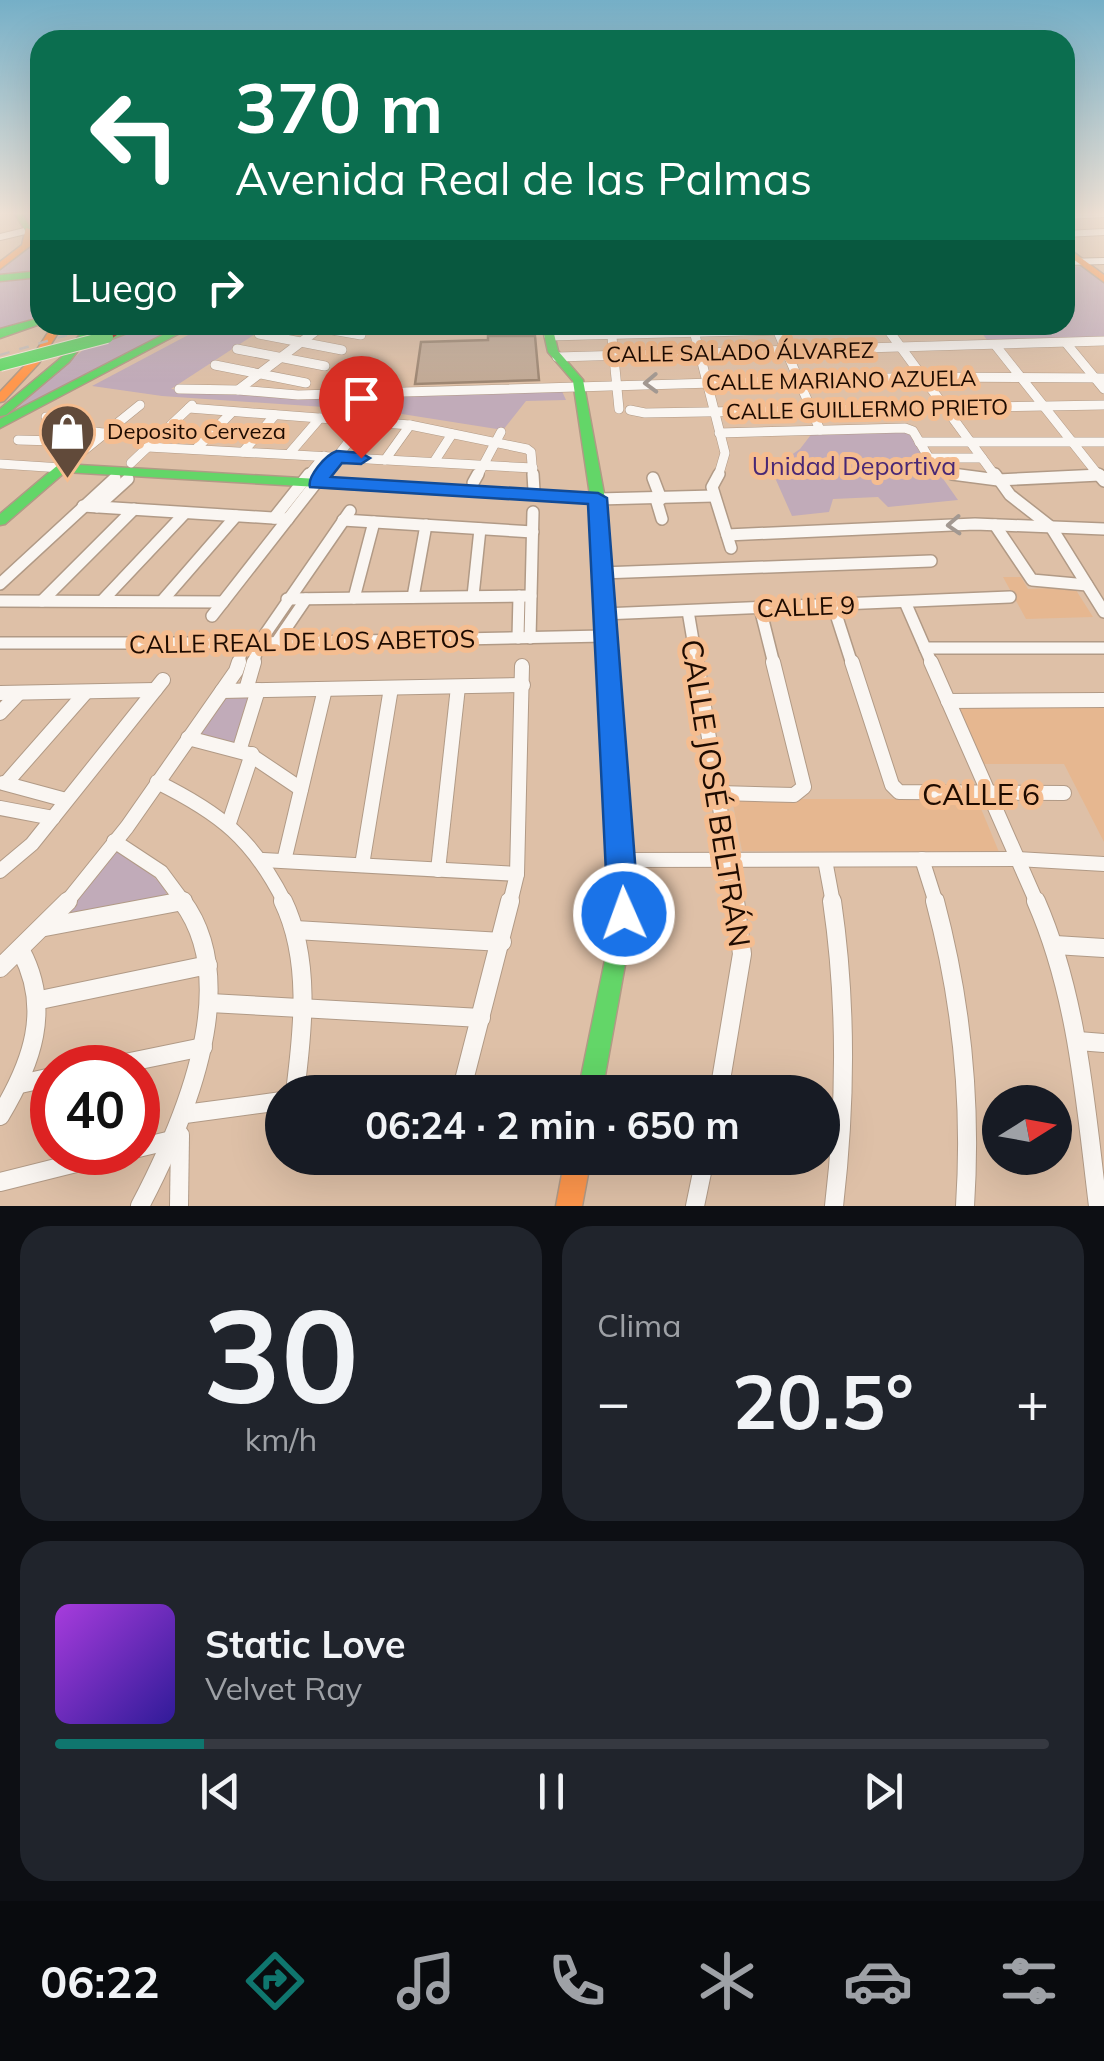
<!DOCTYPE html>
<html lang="es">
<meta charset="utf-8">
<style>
body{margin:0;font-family:Mulish,sans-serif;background:#20242c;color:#f1f3f6;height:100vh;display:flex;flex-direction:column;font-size:38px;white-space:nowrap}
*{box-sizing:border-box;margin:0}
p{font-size:32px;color:#9ea1a6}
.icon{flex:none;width:55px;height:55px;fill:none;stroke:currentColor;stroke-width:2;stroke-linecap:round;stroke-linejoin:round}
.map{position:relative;height:1206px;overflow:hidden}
.drawer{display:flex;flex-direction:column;gap:20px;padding:20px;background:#0d0f14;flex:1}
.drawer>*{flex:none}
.guide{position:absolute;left:30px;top:30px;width:1045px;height:305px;border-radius:30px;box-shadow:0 10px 40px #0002;background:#0b6e4f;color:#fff;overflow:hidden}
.needle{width:65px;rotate:79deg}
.tools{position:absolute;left:982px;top:1085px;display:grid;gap:20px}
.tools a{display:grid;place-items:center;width:90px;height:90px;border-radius:50%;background:#171b24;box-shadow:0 10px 40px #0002;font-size:50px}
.speed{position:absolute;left:30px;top:1045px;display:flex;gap:20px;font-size:50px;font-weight:700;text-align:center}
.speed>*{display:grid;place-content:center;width:130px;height:130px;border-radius:50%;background:#171b24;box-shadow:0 10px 40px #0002;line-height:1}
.speed .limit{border:15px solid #d22;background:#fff;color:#111}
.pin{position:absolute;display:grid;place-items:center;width:85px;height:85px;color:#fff;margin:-102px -42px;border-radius:50% 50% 50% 0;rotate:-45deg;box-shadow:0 0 10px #0007}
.pin .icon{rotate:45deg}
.me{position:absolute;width:110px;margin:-55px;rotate:358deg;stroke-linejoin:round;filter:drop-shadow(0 0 8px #0008)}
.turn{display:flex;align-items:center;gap:35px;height:210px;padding:0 40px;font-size:45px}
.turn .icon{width:130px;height:130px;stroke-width:2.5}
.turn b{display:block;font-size:70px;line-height:85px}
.then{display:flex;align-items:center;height:95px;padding:0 40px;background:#0003;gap:20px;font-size:38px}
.big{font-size:75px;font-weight:700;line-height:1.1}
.drawer .widget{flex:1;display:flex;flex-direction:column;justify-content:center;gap:15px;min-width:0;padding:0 35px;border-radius:30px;background:#20242c}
.drawer .dial{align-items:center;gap:0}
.dial b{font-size:130px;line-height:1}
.song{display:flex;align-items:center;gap:30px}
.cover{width:120px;height:120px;border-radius:15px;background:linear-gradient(135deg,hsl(280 70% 55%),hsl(250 70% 35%))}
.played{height:10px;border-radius:5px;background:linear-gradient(90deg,#0f766e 15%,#363941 15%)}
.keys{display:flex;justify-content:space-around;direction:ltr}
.heat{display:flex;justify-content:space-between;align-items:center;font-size:55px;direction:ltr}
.drawer .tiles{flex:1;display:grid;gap:20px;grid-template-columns:1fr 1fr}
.widget:last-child{grid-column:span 2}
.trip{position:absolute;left:265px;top:1075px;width:575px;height:100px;border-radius:50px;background:#171b24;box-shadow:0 10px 40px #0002;font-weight:700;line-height:100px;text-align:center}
.menu{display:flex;height:160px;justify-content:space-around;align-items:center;background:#090b0e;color:#9ea1a6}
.menu .icon{width:70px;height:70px}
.menu .active{color:#0f766e}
.menu b{font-size:45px;color:#f1f3f6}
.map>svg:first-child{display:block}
.built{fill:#e6b790}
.green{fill:#c1abb9}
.building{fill:#c2aa96;stroke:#9e8773;stroke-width:2.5}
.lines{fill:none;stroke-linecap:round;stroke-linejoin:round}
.street-far4-casing{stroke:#b19a86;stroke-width:8}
.street-far3-casing{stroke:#b19a86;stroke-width:10}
.street-far2-casing{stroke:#b19a86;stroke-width:14}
.street-far1-casing{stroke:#b19a86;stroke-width:16}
.street-casing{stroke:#b19a86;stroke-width:20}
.fast-casing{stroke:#b19a86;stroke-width:3}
.slow-casing{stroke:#b19a86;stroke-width:3}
.jam-casing{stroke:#b19a86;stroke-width:3}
.street-far4{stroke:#faf6f2;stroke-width:6}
.street-far3{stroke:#faf6f2;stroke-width:9}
.street-far2{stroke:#faf6f2;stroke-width:11}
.street-far1{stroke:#faf6f2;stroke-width:14}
.street{stroke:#faf6f2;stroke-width:18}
.fast{fill:#63d668;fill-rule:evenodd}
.slow{fill:#ff974d;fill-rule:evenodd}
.jam{fill:#b3261e;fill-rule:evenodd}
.rail{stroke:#c4bbb5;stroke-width:2.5;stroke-dasharray:10 10;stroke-linecap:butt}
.fast-bridge-casing{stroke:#f0e3d7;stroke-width:14;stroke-linecap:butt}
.fast-bridge{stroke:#63d668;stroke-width:12}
.oneway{stroke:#a29891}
.route{fill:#1a73e8;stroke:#114b97;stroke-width:2.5}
.labels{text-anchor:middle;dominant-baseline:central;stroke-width:10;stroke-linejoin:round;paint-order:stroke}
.far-street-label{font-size:22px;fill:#1e0b00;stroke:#f5bd90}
.far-poi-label{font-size:22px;fill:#1e0b00;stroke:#f5bd90;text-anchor:start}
.park-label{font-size:25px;fill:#492875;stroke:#f5bd90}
.street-label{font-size:25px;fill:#1e0b00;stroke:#f5bd90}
.near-street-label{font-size:30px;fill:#1e0b00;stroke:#f5bd90}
</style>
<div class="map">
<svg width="1104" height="1206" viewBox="0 0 1104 1206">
<rect width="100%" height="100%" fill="#dec0a7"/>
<g class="built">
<polygon points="1003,577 1021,577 1028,589 1074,587 1093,617 1026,619"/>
<polygon points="1104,707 1104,842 1064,764 984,764 959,708"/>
<polygon points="732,799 977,799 999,852 742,851"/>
</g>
<g class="green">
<polygon points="21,212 29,212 40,226 40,272 0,276 0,268 25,251 33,239 32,226"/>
<polygon points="1085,266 1104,281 1104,339 990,344 976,325 1065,325 1065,267"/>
<polygon points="40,276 40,316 0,329 0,280"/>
<polygon points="156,325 179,325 7,417 84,349"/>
<polygon points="207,325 269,325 171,389 298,397 561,389 566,400 526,401 503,430 383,411 162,396 92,386"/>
<polygon points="908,429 958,500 888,507 878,497 833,499 829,512 792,516 776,480 760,476 800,449 813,432"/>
<polygon points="254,693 239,745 197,737 226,695"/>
<polygon points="118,848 160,882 168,896 55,921"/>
</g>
<polygon class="building" points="488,336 535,336 539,380 415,384 421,342 488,340"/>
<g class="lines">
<defs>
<g id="street-far4">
<polyline points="1065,216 1104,214"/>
<polyline points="1065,234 1104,232"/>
<polyline points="0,237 29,230"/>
<polyline points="1065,262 1104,261"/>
<polyline points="306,325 329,329"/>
<polyline points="611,325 611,329"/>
<polyline points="693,325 694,329"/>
<polyline points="775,325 777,329"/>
<polyline points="885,325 888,329"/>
<polyline points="317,329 323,325"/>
<polyline points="806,329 965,325"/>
</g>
<g id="street-far3">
<polyline points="315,327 361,335"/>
<polyline points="611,327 619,409"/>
<polyline points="693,327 725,453 718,477"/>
<polyline points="776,327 820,430"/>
<polyline points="886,327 996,477"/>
<polyline points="259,334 342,350"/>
<polyline points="549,336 900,327"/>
<polyline points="1066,343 1104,389"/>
<polyline points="996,346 1100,477"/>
<polyline points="237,349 325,366"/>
<polyline points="557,357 1104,341"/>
<polyline points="215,365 306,383"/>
<polyline points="179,389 238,390 321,327"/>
<polyline points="238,390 298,395 923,377 1104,378"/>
<polyline points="189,408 410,425 527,449 531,452 533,477"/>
<polyline points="630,410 645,413 1104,405"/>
<polyline points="46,417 82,417 84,421 78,430 103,433"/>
<polyline points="719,433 905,428 913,431 929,458 982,458"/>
<polyline points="18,440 56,441 78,430"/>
<polyline points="919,442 1104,442"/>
<polyline points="148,447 533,468"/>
<polyline points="196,449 232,412"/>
<polyline points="243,452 275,415"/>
<polyline points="289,454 320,418"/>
<polyline points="385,460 410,425"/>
<polyline points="434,462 452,434"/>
<polyline points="131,463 192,405"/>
<polyline points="0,464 62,468 140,405"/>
<polyline points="952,474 972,477"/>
<polyline points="307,477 324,456"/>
<polyline points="321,477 365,421"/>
<polyline points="477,477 501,432"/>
<polyline points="1068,477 1100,475"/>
</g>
<g id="street-far2">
<polyline points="533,474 534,491"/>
<polyline points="719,474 712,487 731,548"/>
<polyline points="952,474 998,480 1100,475"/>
<polyline points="995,474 1010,495 1051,527 1104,612"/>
<polyline points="1098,474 1104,481"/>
<polyline points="653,478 661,499"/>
<polyline points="473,483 478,474"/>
<polyline points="598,499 714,496"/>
<polyline points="656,499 662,519"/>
<polyline points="83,506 288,519"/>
<polyline points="97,507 128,479"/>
<polyline points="274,518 309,474"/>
<polyline points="343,520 533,532"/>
<polyline points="995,525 1032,580 1087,585"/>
<polyline points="727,535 975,524 1104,529"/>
<polyline points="601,573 931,561"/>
<polyline points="0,584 115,478"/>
<polyline points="473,596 480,529"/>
<polyline points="413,597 426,525"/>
<polyline points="354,598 374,522"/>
<polyline points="287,599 531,596"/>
<polyline points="0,601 223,602"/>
<polyline points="42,601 134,509"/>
<polyline points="102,601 185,513"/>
<polyline points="162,601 236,516"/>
<polyline points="905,602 932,664"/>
<polyline points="833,605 852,664"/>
<polyline points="760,608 774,664"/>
<polyline points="688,611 697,664"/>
<polyline points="603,614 1010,597"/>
<polyline points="212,616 323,474"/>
<polyline points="518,638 519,596"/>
<polyline points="530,638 533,512"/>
<polyline points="0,643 259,643 604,636"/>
<polyline points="276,643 306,599"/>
<polyline points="925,648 1104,648"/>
<polyline points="238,664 244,643"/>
<polyline points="253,664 259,643 350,511"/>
</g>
<g id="street-far1">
<polyline points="697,662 735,903"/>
<polyline points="852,662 892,785 899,792 1064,793"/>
<polyline points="931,662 1037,903"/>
<polyline points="246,690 254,662"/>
<polyline points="222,691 523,685"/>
<polyline points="0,693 155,690"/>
<polyline points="948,701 1104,700"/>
<polyline points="0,713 19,693"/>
<polyline points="188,738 249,754 301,789"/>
<polyline points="240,748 258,690"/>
<path d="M 157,782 C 220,813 253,839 285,903"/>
<polyline points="3,783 66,800"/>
<polyline points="6,783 86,692"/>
<polyline points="719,793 794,795 804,787 773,662"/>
<polyline points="0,808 53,818"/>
<polyline points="229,823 252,754"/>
<polyline points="114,841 161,872 184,903"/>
<polyline points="922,859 936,903"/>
<polyline points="263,860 517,874"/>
<polyline points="621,860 1017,859 1104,864"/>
<polyline points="825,860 833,903"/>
<polyline points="284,861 325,689"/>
<polyline points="362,865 391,688"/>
<polyline points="438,870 458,687"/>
<polyline points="0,871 32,844 163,680"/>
<polyline points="66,903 127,827 236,671 239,662"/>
<polyline points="172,903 183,901"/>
<polyline points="510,903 517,874 522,666"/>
</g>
<g id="street">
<path d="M 283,901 C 311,959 303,1030 295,1092"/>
<path d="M 832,901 C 847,1003 846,1104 834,1206"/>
<path d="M 935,901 C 962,1002 972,1101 965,1206"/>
<path d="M 1036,901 C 1078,997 1085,1102 1098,1206"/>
<polyline points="45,927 183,901"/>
<polyline points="295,930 502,942"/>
<polyline points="1055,945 1104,948"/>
<polyline points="0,968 68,901"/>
<polyline points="40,1000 208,965"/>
<polyline points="210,1003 481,1018"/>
<polyline points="1078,1041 1104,1043"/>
<polyline points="101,1068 203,1047"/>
<polyline points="20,1084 52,1077"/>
<polyline points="461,1092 510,901"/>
<polyline points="719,1092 742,954 735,901"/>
<polyline points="185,1114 282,1101"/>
<path d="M 0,1116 C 32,1063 52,1009 21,951"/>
<polyline points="138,1148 176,1139"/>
<polyline points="0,1182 120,1152"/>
<path d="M 140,1206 C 182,1126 245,985 182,901"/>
<polyline points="179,1206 180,1135"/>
<polyline points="695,1206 705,1158"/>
</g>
<g id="fast">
<polygon points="14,212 22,212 32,232 26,232"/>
<polygon points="40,271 40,277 0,281 0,275"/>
<polygon points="40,318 40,324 0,338 0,329"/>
<polygon points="88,325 98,325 69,362 6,415 0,416 0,409 61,358"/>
<polygon points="133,325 148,325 111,339 102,337"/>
<polygon points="182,325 195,325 0,428 0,419"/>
<polygon points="542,325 552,325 558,351 583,380 605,499 631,860 632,926 602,1092 578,1092 612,926 611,860 591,503 65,472 5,524 0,525 0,514 58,465 62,464 590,495 573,381 548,352"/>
</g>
<g id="slow">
<polygon points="31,212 39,212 40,220"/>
<polygon points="26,228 33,230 30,246 0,269 0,262 22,245"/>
<polygon points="1065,246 1104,275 1104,282 1065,253"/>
<polygon points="53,325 63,325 39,363 4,401 0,402 0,392 31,359"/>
<polygon points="565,1158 591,1158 582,1206 556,1206"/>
</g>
<polygon id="jam" points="120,325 132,325 111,339 103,339 103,335"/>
</defs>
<use href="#street-far4" class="street-far4-casing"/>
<use href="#street-far3" class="street-far3-casing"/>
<use href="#street-far2" class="street-far2-casing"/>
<use href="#street-far1" class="street-far1-casing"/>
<use href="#street" class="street-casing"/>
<use href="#fast" class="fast-casing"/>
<use href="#slow" class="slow-casing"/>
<use href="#jam" class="jam-casing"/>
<use href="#street-far4" class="street-far4"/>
<use href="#street-far3" class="street-far3"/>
<use href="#street-far2" class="street-far2"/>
<use href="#street-far1" class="street-far1"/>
<use href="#street" class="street"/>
<use href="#fast" class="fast"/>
<use href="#slow" class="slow"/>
<use href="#jam" class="jam"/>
<polyline class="rail" points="0,355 101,325"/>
<defs>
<polyline id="fast-bridge" points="0,365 107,337"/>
</defs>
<use href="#fast-bridge" class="fast-bridge-casing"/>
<use href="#fast-bridge" class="fast-bridge"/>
</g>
<defs><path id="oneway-chevron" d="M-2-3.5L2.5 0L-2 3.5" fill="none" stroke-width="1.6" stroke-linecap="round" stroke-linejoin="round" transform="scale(2.5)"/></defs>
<g class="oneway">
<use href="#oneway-chevron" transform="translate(651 383) rotate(178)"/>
<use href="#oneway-chevron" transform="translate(954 525) rotate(177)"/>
</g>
<linearGradient id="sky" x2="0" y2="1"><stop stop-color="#75afc7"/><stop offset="0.56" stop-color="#f0e3d7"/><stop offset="1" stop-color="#f0e3d7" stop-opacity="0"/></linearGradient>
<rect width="1104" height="381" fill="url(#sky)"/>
<path class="route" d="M 337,451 L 361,453 L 370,458 L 361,464 L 342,463 L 331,477 L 598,493 L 607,498 L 639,914 L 635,923 L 624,927 L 612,923 L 608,914 L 588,504 L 310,487 C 307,477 325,455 337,451 Z"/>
<defs>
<symbol id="shop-pin" viewBox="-11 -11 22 30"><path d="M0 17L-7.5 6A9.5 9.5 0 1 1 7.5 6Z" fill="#614a3a" stroke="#f5bd90"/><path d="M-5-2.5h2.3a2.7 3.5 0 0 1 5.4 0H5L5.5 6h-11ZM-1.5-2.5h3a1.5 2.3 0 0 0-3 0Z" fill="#fff"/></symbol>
</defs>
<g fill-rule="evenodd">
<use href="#shop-pin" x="36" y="400" width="63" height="86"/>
</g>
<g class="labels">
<g class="far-street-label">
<text transform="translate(740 352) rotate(-1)">CALLE SALADO ÁLVAREZ</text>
<text transform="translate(841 380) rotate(-1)">CALLE MARIANO AZUELA</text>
<text transform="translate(867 409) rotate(-1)">CALLE GUILLERMO PRIETO</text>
</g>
<g class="far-poi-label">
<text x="107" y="431">Deposito Cerveza</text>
</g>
<g class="park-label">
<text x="854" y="465">Unidad Deportiva</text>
</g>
<g class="street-label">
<text transform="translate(806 606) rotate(-2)">CALLE 9</text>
<text transform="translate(302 641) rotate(-1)">CALLE REAL DE LOS ABETOS</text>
</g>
<g class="near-street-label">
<text transform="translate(716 793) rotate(81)">CALLE JOSÉ BELTRÁN</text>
<text x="981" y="794">CALLE 6</text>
</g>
</g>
</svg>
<div class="tools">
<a><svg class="needle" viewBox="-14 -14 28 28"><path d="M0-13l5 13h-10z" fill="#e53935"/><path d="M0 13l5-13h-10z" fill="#9ea1a6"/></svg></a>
</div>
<div class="speed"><div class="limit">40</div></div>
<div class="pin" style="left:361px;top:458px;background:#d93025"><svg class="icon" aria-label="arrive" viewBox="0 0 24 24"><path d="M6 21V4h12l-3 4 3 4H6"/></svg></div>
<svg class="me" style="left:624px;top:914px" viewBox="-20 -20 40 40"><circle r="17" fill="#1a73e8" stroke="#fff" stroke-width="3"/><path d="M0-11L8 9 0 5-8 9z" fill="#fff"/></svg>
<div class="trip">06:24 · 2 min · 650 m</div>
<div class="guide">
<div class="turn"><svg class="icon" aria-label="left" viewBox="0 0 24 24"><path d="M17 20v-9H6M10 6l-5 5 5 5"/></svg><div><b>370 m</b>Avenida Real de las Palmas</div></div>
<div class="then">Luego<svg class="icon" aria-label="right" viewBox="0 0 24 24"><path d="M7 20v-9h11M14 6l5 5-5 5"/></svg></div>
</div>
</div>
<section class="drawer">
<div class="tiles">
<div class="widget dial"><b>30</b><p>km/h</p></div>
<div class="widget"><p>Clima</p>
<div class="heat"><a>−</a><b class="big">20.5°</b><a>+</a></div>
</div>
<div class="widget">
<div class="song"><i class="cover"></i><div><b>Static Love</b><p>Velvet Ray</p></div></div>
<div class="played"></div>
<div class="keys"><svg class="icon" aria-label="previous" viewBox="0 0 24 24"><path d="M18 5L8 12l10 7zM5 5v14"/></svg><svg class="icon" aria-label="pause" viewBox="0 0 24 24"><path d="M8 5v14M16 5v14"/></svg><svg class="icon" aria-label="next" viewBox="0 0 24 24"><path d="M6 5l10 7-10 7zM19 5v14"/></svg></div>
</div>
</div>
</section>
<nav class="menu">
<b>06:22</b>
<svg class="icon active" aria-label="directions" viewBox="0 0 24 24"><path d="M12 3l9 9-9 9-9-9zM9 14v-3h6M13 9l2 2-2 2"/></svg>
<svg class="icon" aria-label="music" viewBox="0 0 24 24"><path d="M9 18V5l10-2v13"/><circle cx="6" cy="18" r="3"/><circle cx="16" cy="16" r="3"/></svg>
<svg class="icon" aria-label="phone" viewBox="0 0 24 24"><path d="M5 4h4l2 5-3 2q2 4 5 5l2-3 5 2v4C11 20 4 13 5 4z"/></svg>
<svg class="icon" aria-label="climate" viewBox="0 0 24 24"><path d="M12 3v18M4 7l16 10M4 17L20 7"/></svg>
<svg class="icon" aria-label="car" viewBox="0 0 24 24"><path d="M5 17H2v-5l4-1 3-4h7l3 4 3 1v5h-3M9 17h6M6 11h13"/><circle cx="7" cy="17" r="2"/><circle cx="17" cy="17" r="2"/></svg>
<svg class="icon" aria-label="filters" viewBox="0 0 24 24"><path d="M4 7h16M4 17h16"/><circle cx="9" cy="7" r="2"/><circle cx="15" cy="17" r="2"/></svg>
</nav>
